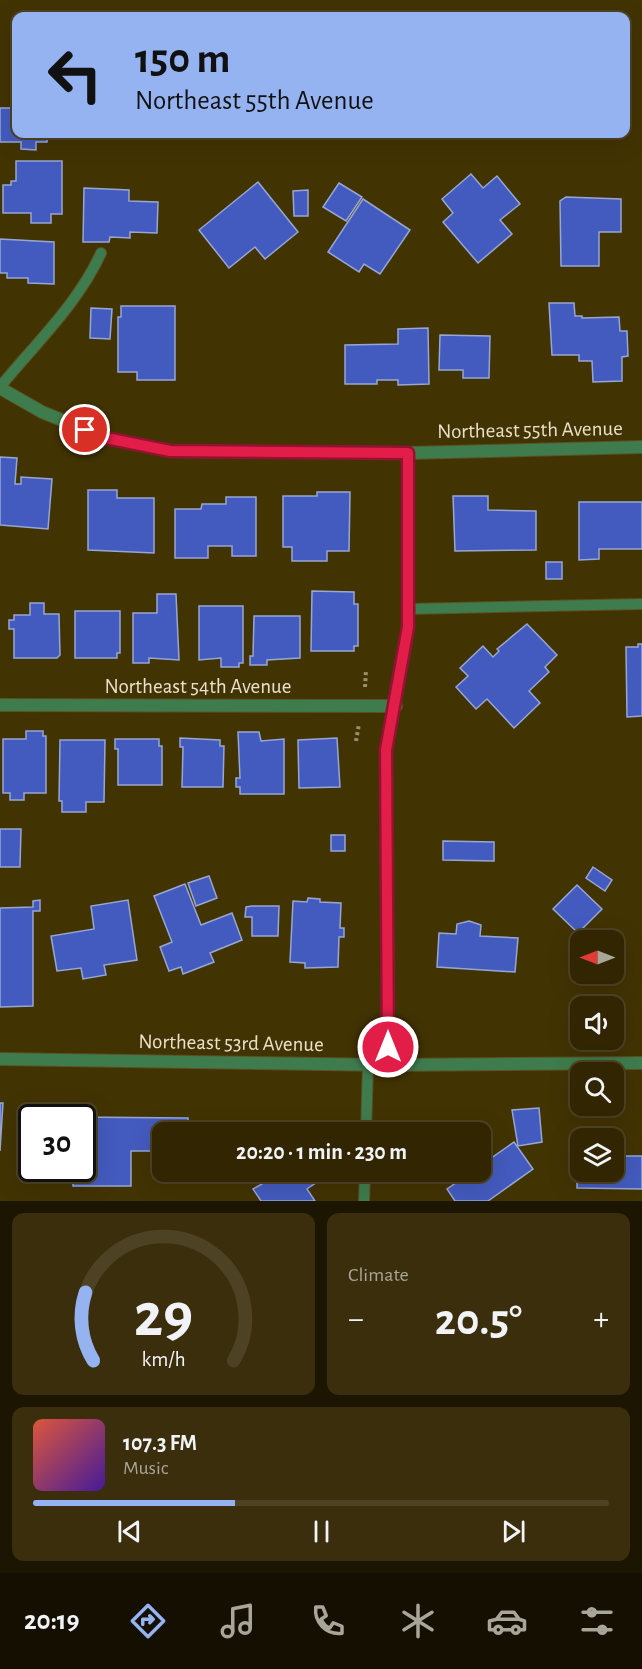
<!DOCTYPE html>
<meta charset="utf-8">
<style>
body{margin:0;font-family:"Alegreya Sans",sans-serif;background:#3a2e0c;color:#f1f3f6;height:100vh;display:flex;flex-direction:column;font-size:22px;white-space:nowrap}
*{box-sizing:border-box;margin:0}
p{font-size:20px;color:#a8a599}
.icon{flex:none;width:33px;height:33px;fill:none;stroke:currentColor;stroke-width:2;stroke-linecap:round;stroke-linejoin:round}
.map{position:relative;height:1201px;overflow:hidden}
.drawer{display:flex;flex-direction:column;gap:12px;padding:12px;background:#1c1501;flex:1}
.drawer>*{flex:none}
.top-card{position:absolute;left:12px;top:12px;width:618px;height:126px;border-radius:12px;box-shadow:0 6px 24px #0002,0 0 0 2px #4d4324;background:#95b2f1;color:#111;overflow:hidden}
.needle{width:39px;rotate:270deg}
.fabs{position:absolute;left:570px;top:930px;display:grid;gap:12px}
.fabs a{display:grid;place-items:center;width:54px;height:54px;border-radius:12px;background:#322602;box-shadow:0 6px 24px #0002,0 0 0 2px #4d4324;font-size:30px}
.speed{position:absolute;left:18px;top:1104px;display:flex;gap:12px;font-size:30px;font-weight:700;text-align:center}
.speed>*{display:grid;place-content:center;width:78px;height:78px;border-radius:50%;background:#322602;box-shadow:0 6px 24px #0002,0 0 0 2px #4d4324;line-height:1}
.speed .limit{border:3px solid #111;border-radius:9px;background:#fff;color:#111}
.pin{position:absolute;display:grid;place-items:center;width:51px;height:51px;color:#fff;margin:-26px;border:3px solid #fff;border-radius:50%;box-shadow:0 2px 6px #0007}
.me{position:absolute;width:66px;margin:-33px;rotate:0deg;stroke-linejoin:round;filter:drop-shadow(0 0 4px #0008)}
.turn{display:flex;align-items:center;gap:21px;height:126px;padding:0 24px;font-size:27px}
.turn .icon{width:78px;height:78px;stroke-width:2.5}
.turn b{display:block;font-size:42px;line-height:51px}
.big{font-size:45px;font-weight:600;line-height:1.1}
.drawer .widget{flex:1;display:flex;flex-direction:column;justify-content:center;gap:9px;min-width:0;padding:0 21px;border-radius:12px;background:#3a2e0c}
.drawer .dial{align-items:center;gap:0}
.dial svg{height:156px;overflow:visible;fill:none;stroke:#4d4324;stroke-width:7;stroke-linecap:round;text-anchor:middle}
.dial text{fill:#f1f3f6;stroke:none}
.song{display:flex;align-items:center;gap:18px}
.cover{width:72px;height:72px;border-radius:9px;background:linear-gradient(135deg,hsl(10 70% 55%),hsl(260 70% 35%))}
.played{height:6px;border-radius:3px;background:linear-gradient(90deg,#95b2f1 35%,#4d4324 35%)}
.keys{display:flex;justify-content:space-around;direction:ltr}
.heat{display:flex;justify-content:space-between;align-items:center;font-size:33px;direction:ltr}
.drawer .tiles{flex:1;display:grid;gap:12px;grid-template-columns:1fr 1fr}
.widget:last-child{grid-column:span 2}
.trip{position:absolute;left:152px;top:1122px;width:339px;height:60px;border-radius:12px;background:#322602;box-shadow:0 6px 24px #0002,0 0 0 2px #4d4324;font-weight:600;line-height:60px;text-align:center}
.tabs{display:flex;height:96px;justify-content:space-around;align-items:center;background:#140f01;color:#a8a599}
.tabs .icon{width:42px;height:42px}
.tabs .current{color:#95b2f1}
.tabs b{font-size:27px;color:#f1f3f6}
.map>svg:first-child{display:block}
.building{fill:#435bbe;stroke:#98a7d2;stroke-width:1.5}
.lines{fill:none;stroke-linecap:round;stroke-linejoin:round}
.lane-casing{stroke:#5d4f23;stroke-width:12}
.street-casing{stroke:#5d4f23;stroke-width:14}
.path{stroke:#9a8f6c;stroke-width:4;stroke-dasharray:3 3;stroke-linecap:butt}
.lane{stroke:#3f7c4d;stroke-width:10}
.street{stroke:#3f7c4d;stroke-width:12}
.route-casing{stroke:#92132f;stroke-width:15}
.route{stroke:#e11d48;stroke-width:10}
.labels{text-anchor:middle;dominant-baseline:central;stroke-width:6;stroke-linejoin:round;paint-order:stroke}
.street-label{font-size:21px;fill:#eae1ca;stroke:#423303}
</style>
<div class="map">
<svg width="642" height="1201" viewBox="0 0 642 1201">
<rect width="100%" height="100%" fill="#423303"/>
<g class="building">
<polygon points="450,11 450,16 349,16 349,12"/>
<rect x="573" y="11" width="41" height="5"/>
<polygon points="0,108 16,108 16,134 47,134 47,142 36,142 36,150 21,149 21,142 0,142"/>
<polygon points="16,161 62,161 62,214 51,214 51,223 31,223 31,213 3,213 3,185 11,185 11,181 16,181"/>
<polygon points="471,174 483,188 497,176 520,204 500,220 512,234 478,263 443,222 453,213 442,199"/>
<polygon points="258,182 298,232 265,259 255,247 229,268 199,230"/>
<polygon points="339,183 362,197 346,221 323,207"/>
<polygon points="84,188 129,190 129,201 158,202 157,233 130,232 130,238 110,237 109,242 83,242"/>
<polygon points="308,190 308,216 294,216 293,191"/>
<polygon points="566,197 621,199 621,232 599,232 599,266 561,266 560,201"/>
<polygon points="363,199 410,230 380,274 364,264 359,272 328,252"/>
<polygon points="0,239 54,242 54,284 28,283 28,278 7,278 7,273 0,273"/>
<polygon points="549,303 574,303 575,316 582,316 582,318 619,317 620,331 627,331 628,356 622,357 622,381 593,382 592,361 579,361 579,355 552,355"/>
<polygon points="121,306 175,306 175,380 137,380 137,372 118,372 118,317 121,317"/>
<polygon points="91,308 112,309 110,339 90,338"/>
<polygon points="428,328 429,384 398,385 398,380 377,380 377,384 345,384 345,345 398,344 398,329"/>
<polygon points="440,335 490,336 489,378 463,378 463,370 439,370"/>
<polygon points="0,457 17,458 15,484 21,484 21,477 52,479 48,529 0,525"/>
<polygon points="88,490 117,490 117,498 154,498 154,553 88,550"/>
<polygon points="317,492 350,492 349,551 327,551 327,561 292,561 292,547 283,547 283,496 317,496"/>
<polygon points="453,496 488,496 488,510 536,511 536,550 455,551"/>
<polygon points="226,497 256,497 256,556 232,556 232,546 208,546 208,558 175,558 175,509 201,509 202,504 226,504"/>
<polygon points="579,502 642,502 642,549 599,549 599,559 579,560"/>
<rect x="546" y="562" width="16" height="17"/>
<polygon points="312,591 354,592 354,604 358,604 358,646 354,646 354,651 311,651"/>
<polygon points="157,594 176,594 179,660 149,658 149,663 133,663 133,613 157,613"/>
<polygon points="30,603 44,603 44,614 59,614 60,655 57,658 14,658 14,629 9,629 9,620 14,620 14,615 30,615"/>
<polygon points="199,606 243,606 243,663 239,663 239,667 221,667 221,658 199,660"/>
<polygon points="75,611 120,611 120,653 117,653 117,658 75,658"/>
<polygon points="254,616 300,616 300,658 267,660 267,665 250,665 250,656 253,656"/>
<polygon points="527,624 557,655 545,667 549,672 529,691 540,703 514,728 487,699 476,709 456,687 468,676 460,668 483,646 493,657 499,651 497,649"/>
<polygon points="638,644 642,644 642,716 627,717 626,647 638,647"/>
<polygon points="26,731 43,731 43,736 46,736 46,793 24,793 24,800 10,800 10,793 3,793 3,739 26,739"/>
<polygon points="238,732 259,732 261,741 284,739 284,794 240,794 240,787 236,787 236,778 240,778"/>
<polygon points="180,738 220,740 220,746 224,746 223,787 182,787 183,747 180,747"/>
<polygon points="337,738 340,787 299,788 298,740"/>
<polygon points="115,739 159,739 159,746 162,746 162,785 118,785 118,749 115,749"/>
<polygon points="60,740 105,740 104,802 86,802 86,812 62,812 62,801 59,801"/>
<polygon points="0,829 21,829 20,867 0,867"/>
<rect x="331" y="835" width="14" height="16"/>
<polygon points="443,841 494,842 494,861 443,860"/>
<polygon points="593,867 612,880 605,891 586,878"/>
<polygon points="209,876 217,898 196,906 188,883"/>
<polygon points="185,884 201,925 232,913 242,940 210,953 214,962 183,974 181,967 169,971 160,947 172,942 154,896"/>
<polygon points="577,885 602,909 578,933 553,909"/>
<polygon points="308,898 320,899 320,902 341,903 340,928 344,928 344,937 339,937 338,967 305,968 305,963 290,962 293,901 307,902"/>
<polygon points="40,900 40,911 33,911 33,1006 0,1007 0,908 33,907 33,901"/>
<polygon points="128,900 137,960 104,965 106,975 83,979 81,968 57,971 51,936 94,929 91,906"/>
<polygon points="252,906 279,906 278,936 252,936 252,917 245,917 246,907"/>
<polygon points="469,921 481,925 480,936 518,938 515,972 437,967 439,933 456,934 457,924"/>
<polygon points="0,1103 3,1103 0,1151"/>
<polygon points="539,1108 542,1142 518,1146 512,1110"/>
<polygon points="75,1117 188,1118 188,1132 162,1132 162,1151 131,1151 131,1186 73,1186 73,1168 82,1168 82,1118"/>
<polygon points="514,1142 533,1169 488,1201 455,1201 447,1189 472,1172 480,1172 480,1166"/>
<polygon points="577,1155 580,1155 580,1172 614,1172 614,1156 642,1156 642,1189 577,1188"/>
<polygon points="254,1172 314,1172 320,1180 307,1189 315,1201 261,1201 253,1189 262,1184"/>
</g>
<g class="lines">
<defs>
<g id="lane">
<path d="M 0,387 C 35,344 78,304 101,253"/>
<polyline points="408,609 642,604"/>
<polyline points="366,1132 368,1065"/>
<polyline points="364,1201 365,1172"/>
</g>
<g id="street">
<polyline points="0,388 42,412 106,438 170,451 408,453 642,447"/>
<polyline points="0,705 396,706"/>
<polyline points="0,1059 388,1065 642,1063"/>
<polyline points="388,1065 386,750 408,628 408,453"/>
</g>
</defs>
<use href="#lane" class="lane-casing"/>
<use href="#street" class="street-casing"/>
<g class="path">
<polyline points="365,687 366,670"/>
<polyline points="356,741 359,724"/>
</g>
<use href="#lane" class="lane"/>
<use href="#street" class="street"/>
</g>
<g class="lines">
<defs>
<polyline id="route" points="85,430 106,438 170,451 408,453 408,627 386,750 388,1047"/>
</defs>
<use href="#route" class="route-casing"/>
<use href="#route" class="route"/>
</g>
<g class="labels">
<g class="street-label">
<text transform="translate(530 430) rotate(-1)">Northeast 55th Avenue</text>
<text x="198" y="686">Northeast 54th Avenue</text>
<text transform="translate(231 1043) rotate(1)">Northeast 53rd Avenue</text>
</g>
</g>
</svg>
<div class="fabs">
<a><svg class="needle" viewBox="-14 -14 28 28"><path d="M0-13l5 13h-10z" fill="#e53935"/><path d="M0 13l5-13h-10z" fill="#a8a599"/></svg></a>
<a><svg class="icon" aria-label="sound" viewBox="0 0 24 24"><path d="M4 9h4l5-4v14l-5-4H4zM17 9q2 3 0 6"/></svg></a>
<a><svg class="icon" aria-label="search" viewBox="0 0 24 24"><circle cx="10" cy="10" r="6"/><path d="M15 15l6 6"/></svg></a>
<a><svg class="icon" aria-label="layers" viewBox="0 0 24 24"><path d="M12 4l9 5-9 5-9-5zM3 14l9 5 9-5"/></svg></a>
</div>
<div class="speed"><div class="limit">30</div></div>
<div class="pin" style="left:85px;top:430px;background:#d93025"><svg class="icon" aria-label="arrive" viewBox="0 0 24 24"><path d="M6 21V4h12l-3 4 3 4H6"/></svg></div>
<svg class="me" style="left:388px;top:1047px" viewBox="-20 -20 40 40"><circle r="17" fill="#e11d48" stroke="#fff" stroke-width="3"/><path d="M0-11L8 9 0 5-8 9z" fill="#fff"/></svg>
<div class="trip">20:20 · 1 min · 230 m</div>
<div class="top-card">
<div class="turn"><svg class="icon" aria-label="left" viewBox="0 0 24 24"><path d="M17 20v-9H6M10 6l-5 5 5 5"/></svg><div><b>150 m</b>Northeast 55th Avenue</div></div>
</div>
</div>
<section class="drawer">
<div class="tiles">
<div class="widget dial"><svg viewBox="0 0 100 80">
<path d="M14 69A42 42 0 1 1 86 69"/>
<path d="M14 69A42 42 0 0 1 10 34" stroke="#95b2f1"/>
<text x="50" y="56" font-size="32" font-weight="700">29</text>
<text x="50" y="72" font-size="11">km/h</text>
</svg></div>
<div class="widget"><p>Climate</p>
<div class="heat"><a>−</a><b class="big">20.5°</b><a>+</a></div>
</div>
<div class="widget">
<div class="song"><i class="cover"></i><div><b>107.3 FM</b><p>Music</p></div></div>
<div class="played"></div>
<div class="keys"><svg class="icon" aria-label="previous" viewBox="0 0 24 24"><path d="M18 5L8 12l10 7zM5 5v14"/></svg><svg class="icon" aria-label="pause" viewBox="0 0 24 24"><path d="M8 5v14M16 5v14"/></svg><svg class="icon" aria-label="next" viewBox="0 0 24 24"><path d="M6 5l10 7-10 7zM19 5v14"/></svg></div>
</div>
</div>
</section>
<nav class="tabs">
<b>20:19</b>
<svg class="icon current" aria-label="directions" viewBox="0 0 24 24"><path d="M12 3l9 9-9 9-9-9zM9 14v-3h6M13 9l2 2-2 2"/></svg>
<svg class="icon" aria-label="music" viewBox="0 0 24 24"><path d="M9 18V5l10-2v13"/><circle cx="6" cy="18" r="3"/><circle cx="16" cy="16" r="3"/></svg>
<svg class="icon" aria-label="phone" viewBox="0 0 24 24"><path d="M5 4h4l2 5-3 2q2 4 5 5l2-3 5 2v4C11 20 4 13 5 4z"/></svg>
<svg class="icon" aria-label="climate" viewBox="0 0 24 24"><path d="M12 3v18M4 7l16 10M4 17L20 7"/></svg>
<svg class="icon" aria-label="car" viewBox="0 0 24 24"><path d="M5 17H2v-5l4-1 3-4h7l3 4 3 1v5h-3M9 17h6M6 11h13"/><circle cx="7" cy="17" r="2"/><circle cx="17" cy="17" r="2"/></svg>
<svg class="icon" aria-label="filters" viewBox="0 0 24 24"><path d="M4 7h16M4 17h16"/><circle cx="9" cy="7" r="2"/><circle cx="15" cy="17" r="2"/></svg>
</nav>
